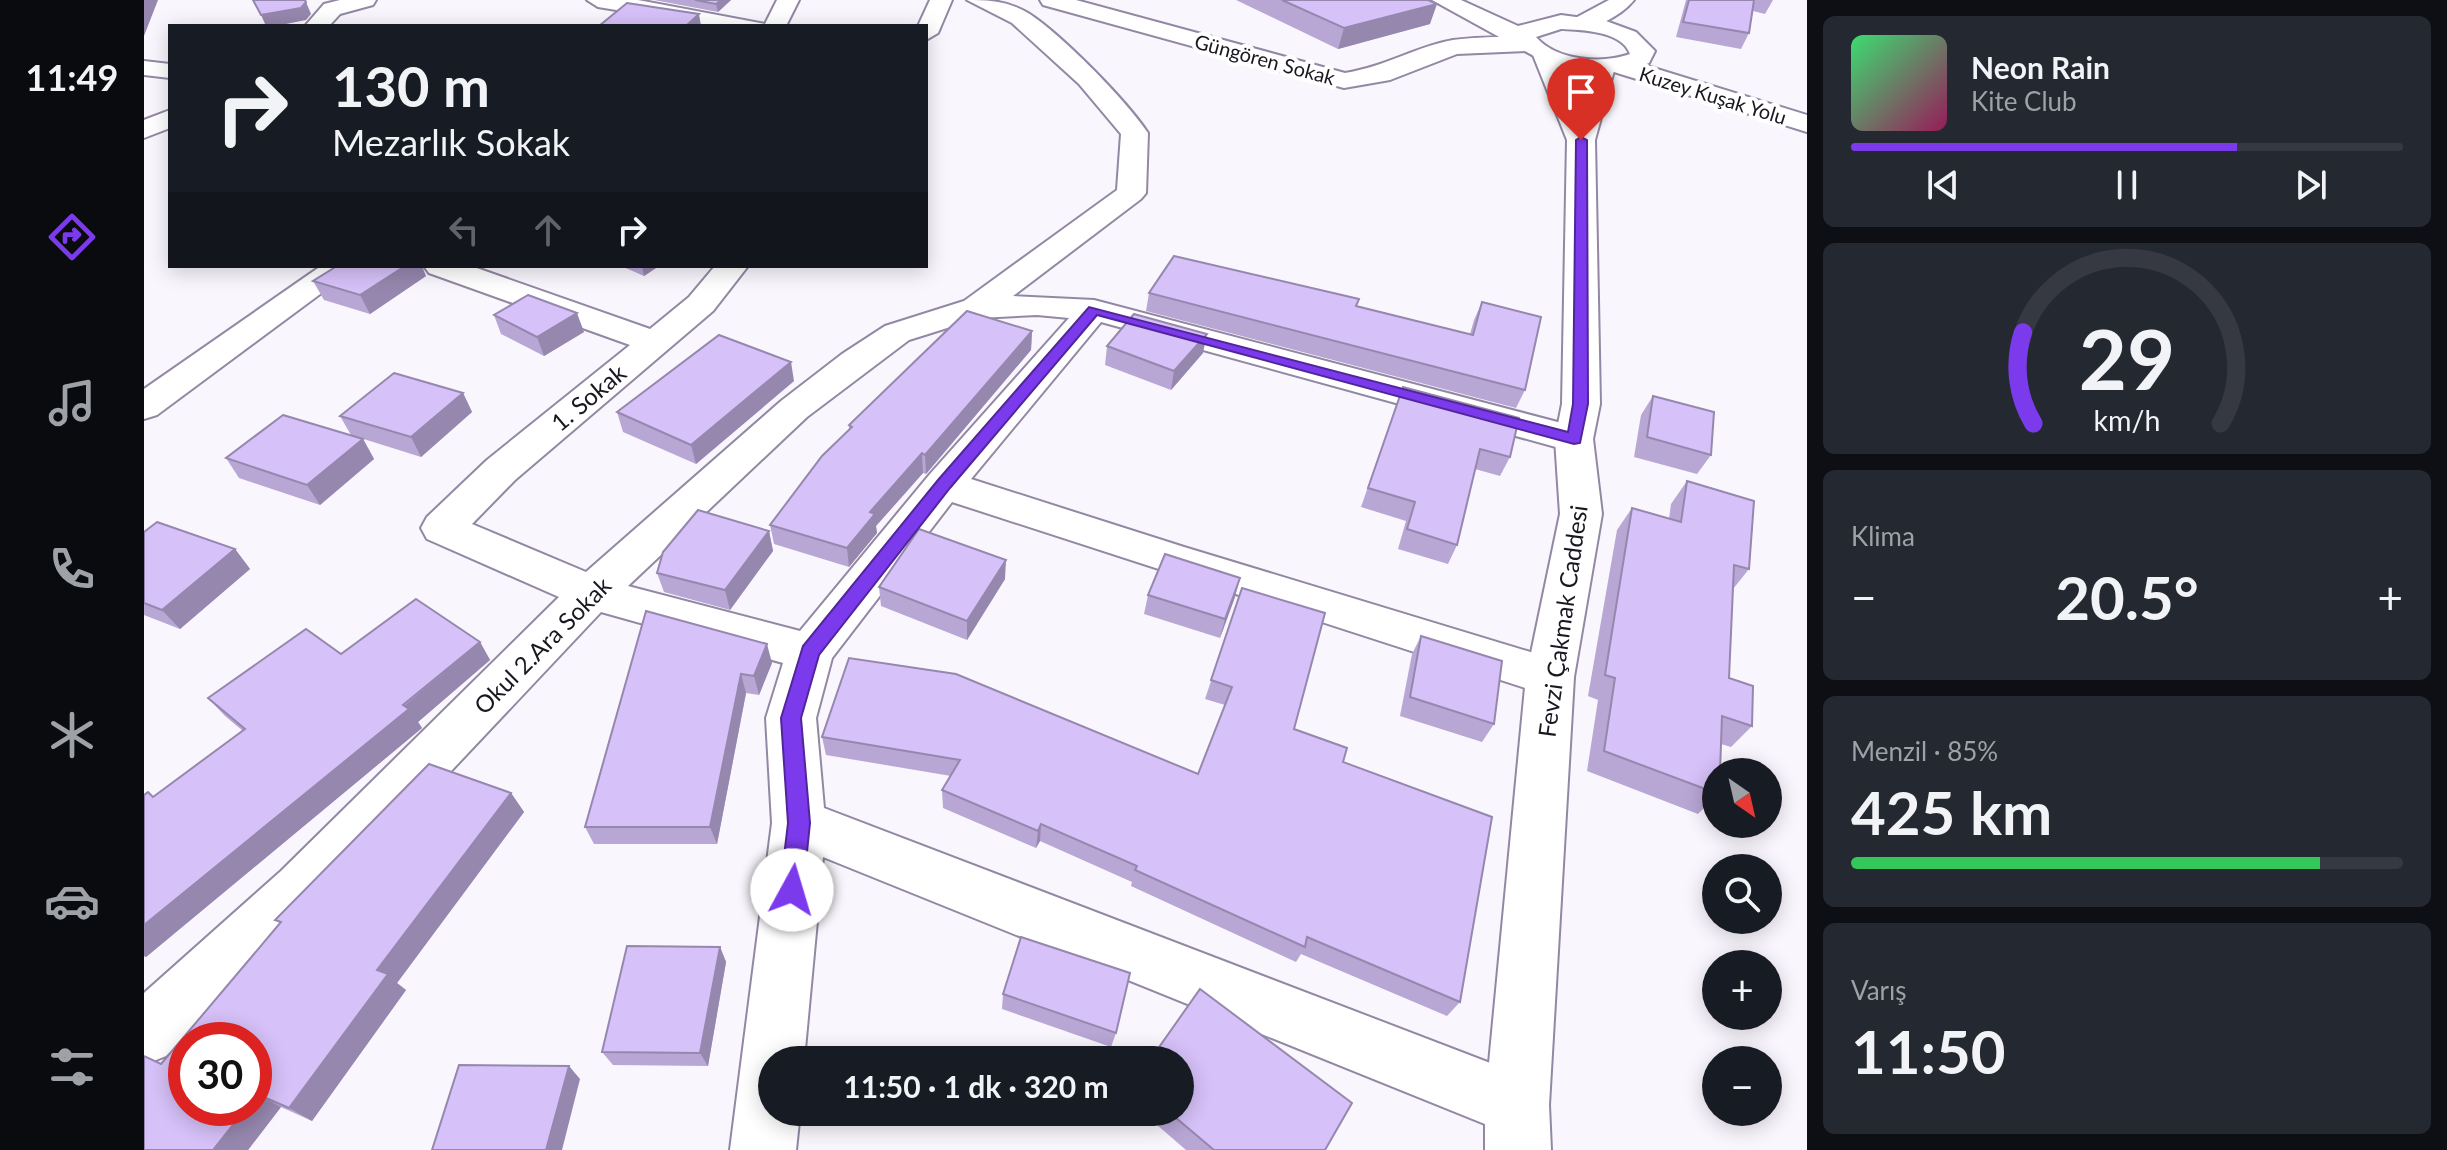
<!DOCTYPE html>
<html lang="tr">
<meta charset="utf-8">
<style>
body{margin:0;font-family:Lato,sans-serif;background:#242831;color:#f1f3f6;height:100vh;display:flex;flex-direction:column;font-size:30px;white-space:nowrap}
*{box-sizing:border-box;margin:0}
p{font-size:26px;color:#9ea1a6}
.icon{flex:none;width:44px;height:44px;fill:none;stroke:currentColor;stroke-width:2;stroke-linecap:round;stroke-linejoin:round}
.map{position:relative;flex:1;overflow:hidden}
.drawer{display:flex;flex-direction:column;gap:16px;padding:16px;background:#0d0f14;width:640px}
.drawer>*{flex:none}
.top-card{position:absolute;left:24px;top:24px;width:760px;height:244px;border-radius:0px;box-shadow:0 4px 20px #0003;background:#171b24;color:#f1f3f6;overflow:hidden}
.needle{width:52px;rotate:146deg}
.tools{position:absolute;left:1558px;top:758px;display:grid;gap:16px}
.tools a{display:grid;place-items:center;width:80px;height:80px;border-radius:50%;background:#171b24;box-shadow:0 4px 20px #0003;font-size:40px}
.speed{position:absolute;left:24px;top:1022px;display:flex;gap:16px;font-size:40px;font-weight:700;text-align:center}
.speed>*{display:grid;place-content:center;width:104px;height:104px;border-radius:50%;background:#171b24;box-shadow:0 4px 20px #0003;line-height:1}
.speed .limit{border:12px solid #d22;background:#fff;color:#111}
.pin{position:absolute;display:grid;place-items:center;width:68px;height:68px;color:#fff;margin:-82px -34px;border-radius:50% 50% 50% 0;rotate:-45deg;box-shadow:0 0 8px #0007}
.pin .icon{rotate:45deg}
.me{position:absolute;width:88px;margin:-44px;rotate:6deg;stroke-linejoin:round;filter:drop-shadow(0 0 6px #0008)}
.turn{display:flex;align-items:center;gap:28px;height:168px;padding:0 32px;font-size:36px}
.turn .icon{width:104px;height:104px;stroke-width:2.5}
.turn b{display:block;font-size:56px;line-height:68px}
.lanes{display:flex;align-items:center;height:76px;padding:0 32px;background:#0003;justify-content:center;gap:40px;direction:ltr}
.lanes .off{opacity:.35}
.big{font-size:60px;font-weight:700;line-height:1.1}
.drawer .card{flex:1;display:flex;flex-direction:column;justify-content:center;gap:12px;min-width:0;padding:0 28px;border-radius:12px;background:#242831}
.drawer .dial{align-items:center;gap:0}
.dial svg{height:208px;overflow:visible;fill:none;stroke:#363941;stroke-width:7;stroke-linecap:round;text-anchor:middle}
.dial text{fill:#f1f3f6;stroke:none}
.song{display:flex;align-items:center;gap:24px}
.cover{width:96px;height:96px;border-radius:12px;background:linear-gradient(135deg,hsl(140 70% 55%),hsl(330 70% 35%))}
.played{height:8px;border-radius:4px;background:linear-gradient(90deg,#7c3aed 70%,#363941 70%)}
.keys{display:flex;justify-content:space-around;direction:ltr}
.heat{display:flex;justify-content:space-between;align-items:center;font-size:44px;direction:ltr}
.charge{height:12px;border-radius:6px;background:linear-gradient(90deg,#34c759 85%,#363941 0)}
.trip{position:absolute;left:614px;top:1046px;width:436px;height:80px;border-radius:40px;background:#171b24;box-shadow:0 4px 20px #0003;font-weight:700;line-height:80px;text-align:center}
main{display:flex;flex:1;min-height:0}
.tabs{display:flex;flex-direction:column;width:144px;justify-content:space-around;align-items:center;background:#090b0e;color:#9ea1a6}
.tabs .icon{width:56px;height:56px}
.tabs .selected{color:#7c3aed}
.tabs b{font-size:36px;color:#f1f3f6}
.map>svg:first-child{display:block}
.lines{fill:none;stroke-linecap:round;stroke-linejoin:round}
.minor-casing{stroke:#9288a3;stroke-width:4}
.tertiary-casing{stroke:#9288a3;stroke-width:4}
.secondary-casing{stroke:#9288a3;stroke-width:4}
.minor{fill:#fff;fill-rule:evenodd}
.tertiary{fill:#fff;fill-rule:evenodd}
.secondary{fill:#fff;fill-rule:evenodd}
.wall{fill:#b8a6d5}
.shaded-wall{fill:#9687ae}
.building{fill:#d6c1f8;stroke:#9687ae;stroke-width:2}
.route{fill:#7c3aed;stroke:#51269a;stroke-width:2}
.labels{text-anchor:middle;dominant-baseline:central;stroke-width:8;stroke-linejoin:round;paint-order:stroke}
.far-street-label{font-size:20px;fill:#1b1721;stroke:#fff}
.street-label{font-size:24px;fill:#1b1721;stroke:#fff}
</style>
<main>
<nav class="tabs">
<b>11:49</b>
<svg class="icon selected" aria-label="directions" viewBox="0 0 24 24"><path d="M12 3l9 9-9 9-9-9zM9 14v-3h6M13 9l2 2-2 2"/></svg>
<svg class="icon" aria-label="music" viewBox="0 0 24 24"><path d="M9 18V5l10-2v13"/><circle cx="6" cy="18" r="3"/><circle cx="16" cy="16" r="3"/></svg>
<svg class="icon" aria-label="phone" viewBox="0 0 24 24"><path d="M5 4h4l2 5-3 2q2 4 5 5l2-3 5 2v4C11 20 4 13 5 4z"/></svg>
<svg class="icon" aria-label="climate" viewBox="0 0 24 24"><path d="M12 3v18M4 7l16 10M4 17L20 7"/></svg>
<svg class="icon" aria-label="car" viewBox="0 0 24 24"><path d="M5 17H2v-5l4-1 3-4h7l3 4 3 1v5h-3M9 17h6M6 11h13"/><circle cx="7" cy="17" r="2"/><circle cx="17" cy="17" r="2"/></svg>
<svg class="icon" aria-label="filters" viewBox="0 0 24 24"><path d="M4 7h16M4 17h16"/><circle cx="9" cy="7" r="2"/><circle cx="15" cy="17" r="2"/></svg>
</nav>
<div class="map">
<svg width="1663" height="1150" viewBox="0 0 1663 1150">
<rect width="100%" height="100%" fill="#f9f7fd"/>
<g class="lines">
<defs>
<g id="minor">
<polygon points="196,0 232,0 229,5 196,14 185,26 161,26 180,4"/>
<polygon points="443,0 494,0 621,24 633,0 655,0 642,26 570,26 454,7"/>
<polygon points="786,0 808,0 794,33 782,40 782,26 774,26"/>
<path d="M 823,0 C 845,0 864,1 884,13 C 917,34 982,100 1004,133 L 1002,193 L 997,199 L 869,296 L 950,300 L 1444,430 L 1449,439 L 1444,448 L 1430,452 L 957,322 L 827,479 L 1040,547 L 1406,658 L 1423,663 L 1430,677 L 1423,691 L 1406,696 L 808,502 L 688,658 L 672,718 L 680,808 L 1396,1082 L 1405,1105 L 1396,1128 L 1373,1137 L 679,857 L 660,1060 L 628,1060 L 628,1112 L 656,1112 L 652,1150 L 586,1150 L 628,823 L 622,718 L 639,663 L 457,612 L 177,909 L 22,1056 L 0,1065 L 0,993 L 137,871 L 415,597 L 283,539 L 277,528 L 283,517 L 343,460 L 486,345 L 285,273 L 280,266 L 327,266 L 506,329 L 545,297 L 571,266 L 604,266 L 569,311 L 371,480 L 328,524 L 442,572 L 637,401 L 698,354 L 741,326 L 820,301 L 973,190 L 977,134 L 935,84 L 868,23 ZM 893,315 L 925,318 L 786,474 L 656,631 L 484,586 L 663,417 L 765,340 L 835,318 Z"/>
<path d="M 896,0 L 932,0 L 1201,73 C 1240,67 1274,46 1309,40 C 1325,38 1386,33 1395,44 L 1383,51 L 1313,54 L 1246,80 L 1200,88 L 899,5 Z"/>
<polygon points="0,61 26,64 26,78 0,75"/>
<polygon points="26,110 26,128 0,138 0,120"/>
<polygon points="177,266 214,266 13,415 0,419 0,389"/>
</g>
<g id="tertiary">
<path d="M 1465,0 L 1490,0 C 1477,16 1446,33 1425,28 L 1422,23 Z"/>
<polygon points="1401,48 1413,55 1435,104 1450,62 1459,60 1471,67 1451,140 1456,404 1449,439 1458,514 1430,677 1405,1105 1407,1150 1341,1150 1341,1105 1382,677 1416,514 1411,439 1418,404 1423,140 1389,55"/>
</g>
<path id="secondary" d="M 1288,0 L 1317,0 L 1374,26 L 1417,15 L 1462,21 L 1492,32 L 1511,51 L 1505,63 L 1500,65 L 1663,115 L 1663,132 L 1470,72 L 1434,72 L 1408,66 ZM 1417,29 C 1438,30 1478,31 1486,54 C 1458,64 1413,61 1392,37 Z"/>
</defs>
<use href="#minor" class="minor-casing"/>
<use href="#tertiary" class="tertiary-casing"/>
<use href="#secondary" class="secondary-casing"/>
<use href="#minor" class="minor"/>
<use href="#tertiary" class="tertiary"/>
<use href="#secondary" class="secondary"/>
</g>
<g class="wall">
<polygon points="510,0 587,0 574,12"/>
<polygon points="1092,0 1284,0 1286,24 1194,49"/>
<polygon points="1542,0 1629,0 1621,14 1609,11 1605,33 1597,49 1532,37"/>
<polygon points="477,266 515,266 500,276"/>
<polygon points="282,276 226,314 180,300 169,281"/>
<polygon points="1005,293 1213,306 1326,334 1330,320 1338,302 1381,390 1372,408 1002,311"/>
<polygon points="350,315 440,332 400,356 357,334"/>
<polygon points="888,331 887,350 782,474 779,473 732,526 733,533 705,567 630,544 626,525 705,429 705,425"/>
<polygon points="963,346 1059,353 1027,390 961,365"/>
<polygon points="650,381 552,464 479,432 473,412"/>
<polygon points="1259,387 1366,457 1356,476 1331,469 1313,545 1304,564 1254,549 1262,521 1217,507"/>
<polygon points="319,393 328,412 277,457 207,435 196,416"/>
<polygon points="1509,396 1567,455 1553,474 1490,457 1497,415"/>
<polygon points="219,439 230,459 176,505 95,478 82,458"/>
<polygon points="1543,481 1605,569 1589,589 1585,678 1608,726 1587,747 1577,744 1572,772 1572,796 1554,814 1443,771 1454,700 1444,696 1473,530 1488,508 1525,519 1527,504"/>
<polygon points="625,531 629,551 586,610 520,592 513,573"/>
<polygon points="0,532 91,549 106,569 36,629 0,615"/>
<polygon points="861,579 823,640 737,606 735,587"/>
<polygon points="1098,588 1150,729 1199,762 1316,1002 1303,1016 1157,954 1152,962 987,886 988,882 896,841 892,848 799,808 798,790 807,776 682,755 678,737 1054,774 1081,705 1061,699"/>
<polygon points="1004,595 1091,597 1076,638 1000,614"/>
<polygon points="502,611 628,663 615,695 602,693 573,844 450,844 441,827"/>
<polygon points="1277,636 1350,724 1338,742 1256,716 1268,654"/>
<polygon points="336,642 346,660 274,722 278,728 2,957 0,956 0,795 9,797 99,731 81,716 64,698 197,654"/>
<polygon points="367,793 380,812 253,983 262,990 168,1121 137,1107 104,1150 0,1150 17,1064 136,923 131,920"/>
<polygon points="576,947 582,962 564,1066 469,1065 458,1052"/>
<polygon points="859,994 972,1033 967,1047 858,1009"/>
<polygon points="998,1112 1036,1112 1181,1150 1042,1150"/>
</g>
<g class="shaded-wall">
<polygon points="0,0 14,0 0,36"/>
<polygon points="577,0 587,0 574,12 572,4"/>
<polygon points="162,2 167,14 162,20 132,26 122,26 117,15"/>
<polygon points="1293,4 1286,24 1194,49 1200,28"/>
<polygon points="555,14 557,26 542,26"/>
<polygon points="261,266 278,266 282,276 226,314 216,295"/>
<polygon points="498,266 515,266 500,276"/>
<polygon points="433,313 440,332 400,356 393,337"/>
<polygon points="888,331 887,350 782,474 781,455"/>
<polygon points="1063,334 1059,353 1027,390 1030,371"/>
<polygon points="647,362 650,381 552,464 547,445"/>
<polygon points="319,393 328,412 277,457 267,437"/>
<polygon points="219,439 230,459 176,505 163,485"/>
<polygon points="778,453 779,473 732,526 733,533 705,567 703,548 726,512"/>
<polygon points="625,531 629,551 586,610 581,590"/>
<polygon points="91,549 106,569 36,629 18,610"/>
<polygon points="862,560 861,579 823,640 823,621"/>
<polygon points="1096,578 1091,597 1076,638 1081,619"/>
<polygon points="336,642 346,660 274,722 278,728 2,957 0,956 0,925"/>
<polygon points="623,644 628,663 615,695 610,676"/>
<polygon points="597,674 602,693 573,844 566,827"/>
<polygon points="367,793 380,812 253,983 262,990 168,1121 145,1108 233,970"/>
<polygon points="897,824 896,841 892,848 894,831"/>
<polygon points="576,947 582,962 564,1066 556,1053"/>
<polygon points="425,1066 436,1079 418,1150 402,1150"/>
<polygon points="113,1094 137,1107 104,1150 69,1150 102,1108 110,1108 110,1098"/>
</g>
<g class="building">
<polygon points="109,0 161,0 162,2 157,8 117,15"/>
<polygon points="551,0 577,0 572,4"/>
<polygon points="1138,0 1284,0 1293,4 1200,28"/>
<polygon points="1545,0 1610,0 1605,33 1539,22"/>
<polygon points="483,3 555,14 542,26 455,26"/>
<polygon points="1030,256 1215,299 1212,306 1329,335 1338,302 1397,317 1381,390 1005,293"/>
<polygon points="193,266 261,266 216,295 169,281"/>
<polygon points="384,295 433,313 393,337 350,315"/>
<polygon points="823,311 888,331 781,455 778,453 726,512 731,514 703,548 626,525 678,456 708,427 705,425"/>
<polygon points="990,314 1063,334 1030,371 963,346"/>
<polygon points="575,335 647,362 547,445 473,412"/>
<polygon points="250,373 319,393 267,437 196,416"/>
<polygon points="1259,387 1375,418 1366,457 1336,449 1313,545 1263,529 1271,502 1224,488"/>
<polygon points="1509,396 1570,412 1567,455 1503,437"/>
<polygon points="139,415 219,439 163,485 82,458"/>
<polygon points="1543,481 1610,501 1605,569 1590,565 1585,678 1609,686 1608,726 1578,716 1576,772 1572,772 1572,793 1460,751 1471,678 1461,675 1488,508 1537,522"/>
<polygon points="554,510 625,531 581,590 513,573 519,552"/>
<polygon points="13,522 91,549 18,610 0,603 0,532"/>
<polygon points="775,529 862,560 823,621 735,587"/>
<polygon points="1021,554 1096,578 1081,619 1004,595"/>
<polygon points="1098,588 1181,613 1150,729 1203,748 1199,762 1348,817 1316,1002 1163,937 1161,947 991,870 993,866 897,824 894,831 798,790 816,760 678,737 705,658 812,674 1054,774 1088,687 1067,680"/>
<polygon points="272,599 336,642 259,705 265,709 0,925 0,795 4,792 9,797 101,729 64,698 162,629 197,654"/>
<polygon points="502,611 623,644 610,676 597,674 566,827 441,827"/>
<polygon points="1277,636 1358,661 1350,724 1266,697"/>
<polygon points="285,764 367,793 233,970 244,974 145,1108 113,1094 110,1098 110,1040 42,1040 42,1108 102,1108 69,1150 0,1150 0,1056 17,1064 137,922 131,920"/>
<polygon points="877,937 986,973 972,1033 859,994"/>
<polygon points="483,946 576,947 556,1053 458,1052"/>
<polygon points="1056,989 1208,1103 1181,1150 1070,1150 1025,1112 1036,1112 1036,1060 1006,1060"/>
<polygon points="315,1065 425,1066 402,1150 288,1150"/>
</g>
<polygon class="route" points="1437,137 1443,140 1444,404 1436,443 1430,444 953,315 806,488 675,655 657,718 666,823 659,890 656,898 648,901 640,898 636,890 644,823 637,718 659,646 794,480 945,307 1424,432 1429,404 1432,140"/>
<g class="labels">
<g class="far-street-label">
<text transform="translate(1121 59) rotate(15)">Güngören Sokak</text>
<text transform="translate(1569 95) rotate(17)">Kuzey Kuşak Yolu</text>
</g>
<g class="street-label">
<text transform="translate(444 397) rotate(-40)">1. Sokak</text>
<text transform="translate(1418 621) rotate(-82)">Fevzi Çakmak Caddesi</text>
<text transform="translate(398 645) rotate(-45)">Okul 2.Ara Sokak</text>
</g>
</g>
</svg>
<div class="tools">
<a><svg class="needle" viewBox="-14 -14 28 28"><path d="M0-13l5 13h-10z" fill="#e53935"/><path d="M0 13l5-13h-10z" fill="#9ea1a6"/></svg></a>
<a><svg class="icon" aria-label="search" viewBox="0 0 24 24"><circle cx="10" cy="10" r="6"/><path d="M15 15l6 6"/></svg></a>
<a>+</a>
<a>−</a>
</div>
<div class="speed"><div class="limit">30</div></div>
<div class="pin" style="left:1437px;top:140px;background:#d93025"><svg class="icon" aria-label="arrive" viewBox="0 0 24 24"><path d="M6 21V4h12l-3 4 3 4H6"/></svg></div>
<svg class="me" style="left:648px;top:890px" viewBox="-20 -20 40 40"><circle r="19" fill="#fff"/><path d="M0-13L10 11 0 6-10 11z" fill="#7c3aed"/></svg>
<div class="trip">11:50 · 1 dk · 320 m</div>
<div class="top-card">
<div class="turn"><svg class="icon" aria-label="right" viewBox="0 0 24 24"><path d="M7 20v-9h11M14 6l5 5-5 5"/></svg><div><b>130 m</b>Mezarlık Sokak</div></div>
<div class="lanes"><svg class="icon off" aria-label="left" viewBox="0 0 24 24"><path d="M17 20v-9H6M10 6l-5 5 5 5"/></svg><svg class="icon off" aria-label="ahead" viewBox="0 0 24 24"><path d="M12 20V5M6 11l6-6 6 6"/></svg><svg class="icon" aria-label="right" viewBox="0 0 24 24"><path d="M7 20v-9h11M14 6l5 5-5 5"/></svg></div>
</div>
</div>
<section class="drawer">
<div class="card">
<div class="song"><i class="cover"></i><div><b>Neon Rain</b><p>Kite Club</p></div></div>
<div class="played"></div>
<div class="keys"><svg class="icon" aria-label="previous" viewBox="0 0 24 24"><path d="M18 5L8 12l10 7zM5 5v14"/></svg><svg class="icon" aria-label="pause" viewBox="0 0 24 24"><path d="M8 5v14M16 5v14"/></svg><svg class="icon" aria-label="next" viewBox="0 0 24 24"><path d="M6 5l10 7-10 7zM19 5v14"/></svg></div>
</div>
<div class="card dial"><svg viewBox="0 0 100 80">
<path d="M14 69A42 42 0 1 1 86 69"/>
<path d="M14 69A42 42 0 0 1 10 34" stroke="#7c3aed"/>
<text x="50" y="56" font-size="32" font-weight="700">29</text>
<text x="50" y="72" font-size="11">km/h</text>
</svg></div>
<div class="card"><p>Klima</p>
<div class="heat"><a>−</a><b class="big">20.5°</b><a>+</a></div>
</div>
<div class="card"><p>Menzil · 85%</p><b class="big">425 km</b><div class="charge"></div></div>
<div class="card"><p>Varış</p><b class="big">11:50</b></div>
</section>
</main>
